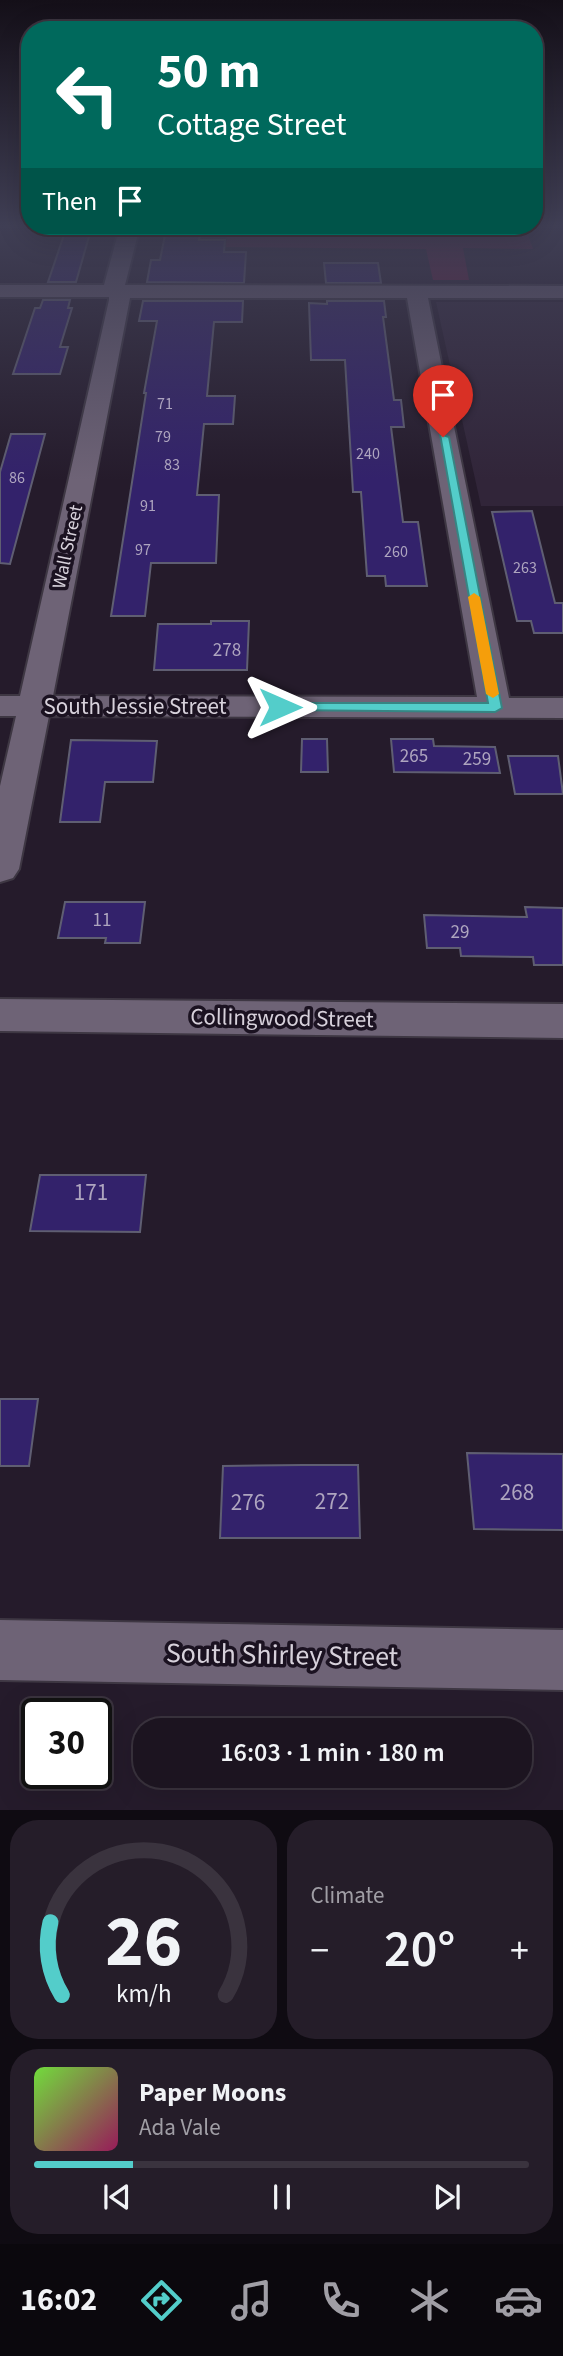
<!DOCTYPE html>
<meta charset="utf-8">
<style>
body{margin:0;font-family:"Source Sans 3",sans-serif;background:#251d29;color:#f1f3f6;height:100vh;display:flex;flex-direction:column;font-size:26px;white-space:nowrap}
*{box-sizing:border-box;margin:0}
p{font-size:23px;color:#a09ea5}
.icon{flex:none;width:38px;height:38px;fill:none;stroke:currentColor;stroke-width:2;stroke-linecap:round;stroke-linejoin:round}
.map{position:relative;height:1810px;overflow:hidden}
.side{display:flex;flex-direction:column;gap:10px;padding:10px;background:#0f0b12;flex:1}
.side>*{flex:none}
.banner{position:absolute;left:21px;top:21px;width:522px;height:214px;border-radius:28px;box-shadow:0 7px 28px #0002,0 0 0 2px #3a333e;background:#00695c;color:#fff;overflow:hidden}
.speed{position:absolute;left:21px;top:1698px;display:flex;gap:14px;font-size:35px;font-weight:700;text-align:center}
.speed>*{display:grid;place-content:center;width:91px;height:91px;border-radius:50%;background:#1c1420;box-shadow:0 7px 28px #0002,0 0 0 2px #3a333e;line-height:1}
.speed .limit{border:4px solid #111;border-radius:10px;background:#fff;color:#111}
.pin{position:absolute;display:grid;place-items:center;width:60px;height:60px;color:#fff;margin:-72px -30px;border-radius:50% 50% 50% 0;rotate:-45deg;box-shadow:0 0 7px #0007}
.pin .icon{rotate:45deg}
.me{position:absolute;width:77px;margin:-38px;rotate:90deg;stroke-linejoin:round;filter:drop-shadow(0 0 5px #0008)}
.turn{display:flex;align-items:center;gap:24px;height:147px;padding:0 21px;font-size:32px}
.turn .icon{width:91px;height:91px;stroke-width:2.5}
.turn b{display:block;font-size:49px;line-height:60px}
.then{display:flex;align-items:center;height:66px;padding:0 21px;background:#0003;gap:14px;font-size:26px}
.big{font-size:52px;font-weight:600;line-height:1.1}
.side .widget{flex:1;display:flex;flex-direction:column;justify-content:center;gap:10px;min-width:0;padding:0 24px;border-radius:28px;background:#251d29}
.side .dial{align-items:center;gap:0}
.dial svg{height:182px;overflow:visible;fill:none;stroke:#3a333e;stroke-width:7;stroke-linecap:round;text-anchor:middle}
.dial text{fill:#f1f3f6;stroke:none}
.song{display:flex;align-items:center;gap:21px}
.cover{width:84px;height:84px;border-radius:10px;background:linear-gradient(135deg,hsl(100 70% 55%),hsl(330 70% 35%))}
.played{height:7px;border-radius:4px;background:linear-gradient(90deg,#53cdca 20%,#3a333e 20%)}
.keys{display:flex;justify-content:space-around;direction:ltr}
.heat{display:flex;justify-content:space-between;align-items:center;font-size:38px;direction:ltr}
.side .tiles{flex:1;display:grid;gap:10px;grid-template-columns:1fr 1fr}
.widget:last-child{grid-column:span 2}
.trip{position:absolute;left:133px;top:1718px;width:399px;height:70px;border-radius:28px;background:#1c1420;box-shadow:0 7px 28px #0002,0 0 0 2px #3a333e;font-weight:600;line-height:70px;text-align:center}
.tab-bar{display:flex;height:112px;justify-content:space-around;align-items:center;background:#0b080d;color:#a09ea5}
.tab-bar .icon{width:49px;height:49px}
.tab-bar .on{color:#53cdca}
.tab-bar b{font-size:32px;color:#f1f3f6}
.map>svg:first-child{display:block}
.built{fill:#312539}
.green{fill:#681539}
.building{fill:#33226b;stroke:#5f5e72;stroke-width:2}
.lines{fill:none;stroke-linecap:round;stroke-linejoin:round}
.minor-casing{stroke:#3e3743;stroke-width:4}
.minor{fill:#6e6376;fill-rule:evenodd}
.route{fill:#53cdca;stroke:#368583;stroke-width:2}
.slow{fill:#f59e0b}
.labels{text-anchor:middle;dominant-baseline:central;stroke-width:7;stroke-linejoin:round;paint-order:stroke}
.far-number-label{font-size:16px;fill:#aea5bf}
.far-street-label{font-size:19px;fill:#d7d1db;stroke:#1b1221}
.number-label{font-size:19px;fill:#aea5bf}
.street-label{font-size:23px;fill:#d7d1db;stroke:#1b1221}
.near-number-label{font-size:23px;fill:#aea5bf}
.near-street-label{font-size:28px;fill:#d7d1db;stroke:#1b1221}
</style>
<div class="map">
<svg width="563" height="1810" viewBox="0 0 563 1810">
<rect width="100%" height="100%" fill="#251b2b"/>
<polygon class="built" points="436,302 563,302 563,506 481,506"/>
<polygon class="green" points="144,226 525,226 533,249 463,248 469,280 433,280 426,249 226,247 227,233 143,232"/>
<g class="building">
<polygon points="67,226 92,226 76,282 48,282"/>
<polygon points="165,235 200,235 199,240 225,240 224,252 246,252 244,283 147,282 151,260 160,260"/>
<polygon points="324,263 378,263 381,283 326,283"/>
<polygon points="43,300 70,300 68,308 72,308 60,347 68,347 60,374 13,374 35,308 40,308"/>
<polygon points="143,301 243,301 242,322 214,322 207,396 235,396 233,424 204,424 197,495 219,495 216,563 151,563 145,616 111,616 146,393 144,393 157,321 139,321"/>
<polygon points="327,301 384,301 386,317 383,317 394,400 401,400 404,427 391,427 403,522 418,522 427,586 386,586 385,576 367,576 361,492 353,492 345,360 311,360 309,303 327,304"/>
<polygon points="11,434 45,434 10,564 0,563 0,472"/>
<polygon points="532,511 555,603 563,603 563,633 534,633 531,621 517,621 492,512"/>
<polygon points="211,621 249,621 247,670 154,670 158,624 211,624"/>
<polygon points="302,739 327,739 328,772 301,772"/>
<polygon points="391,739 433,739 434,746 495,747 500,773 394,772"/>
<polygon points="71,740 157,741 153,782 105,782 100,822 60,822"/>
<polygon points="508,756 558,756 563,794 515,794"/>
<polygon points="65,902 145,902 140,943 105,943 106,938 58,938"/>
<polygon points="525,907 563,908 563,965 534,965 533,957 461,956 460,948 427,948 424,915 527,917"/>
<polygon points="40,1175 146,1175 140,1232 30,1231"/>
<polygon points="0,1399 38,1399 29,1466 0,1466"/>
<polygon points="467,1453 563,1454 563,1530 474,1529"/>
<polygon points="303,1465 358,1465 360,1538 220,1538 223,1466"/>
</g>
<g class="lines">
<defs>
<g id="minor">
<path d="M 120,226 L 140,226 L 125,285 L 563,286 L 563,298 L 428,298 L 509,698 L 563,698 L 563,718 L 49,716 L 19,869 L 13,878 L 0,882 L 0,786 L 16,716 L 0,716 L 0,696 L 20,696 L 109,300 L 109,297 L 0,297 L 0,285 L 104,285 ZM 130,298 L 407,298 L 477,697 L 53,696 Z"/>
<polygon points="0,999 563,1004 563,1038 0,1031"/>
<polygon points="0,1620 563,1630 563,1690 0,1680"/>
</g>
</defs>
<use href="#minor" class="minor-casing"/>
<use href="#minor" class="minor"/>
</g>
<linearGradient id="sky" x2="0" y2="1"><stop stop-color="#140f18"/><stop offset="0.47" stop-color="#403f55"/><stop offset="1" stop-color="#403f55" stop-opacity="0"/></linearGradient>
<rect width="563" height="480" fill="url(#sky)"/>
<polygon class="route" points="440,434 449,437 502,708 495,712 275,710 273,707 280,703 488,703"/>
<polygon class="slow" points="474,593 480,597 499,694 493,698 486,694 468,597"/>
<g class="labels">
<g class="far-number-label">
<text x="165" y="404">71</text>
<text x="163" y="437">79</text>
<text x="368" y="454">240</text>
<text x="172" y="465">83</text>
<text x="17" y="478">86</text>
<text x="148" y="506">91</text>
<text x="143" y="550">97</text>
<text x="396" y="552">260</text>
<text x="525" y="568">263</text>
</g>
<g class="far-street-label">
<text transform="translate(68 547) rotate(-78)">Wall Street</text>
</g>
<g class="number-label">
<text x="227" y="650">278</text>
<text x="414" y="756">265</text>
<text x="477" y="759">259</text>
<text x="102" y="920">11</text>
<text x="460" y="932">29</text>
</g>
<g class="street-label">
<text x="135" y="706">South Jessie Street</text>
<text transform="translate(282 1018) rotate(1)">Collingwood Street</text>
</g>
<g class="near-number-label">
<text x="91" y="1192">171</text>
<text x="517" y="1492">268</text>
<text x="332" y="1501">272</text>
<text x="248" y="1502">276</text>
</g>
<g class="near-street-label">
<text transform="translate(282 1655) rotate(1)">South Shirley Street</text>
</g>
</g>
</svg>
<div class="speed"><div class="limit">30</div></div>
<div class="pin" style="left:443px;top:437px;background:#d93025"><svg class="icon" aria-label="arrive" viewBox="0 0 24 24"><path d="M6 21V4h12l-3 4 3 4H6"/></svg></div>
<svg class="me" style="left:280px;top:707px" viewBox="-20 -20 40 40"><path d="M0-17L14 15 0 8-14 15z" fill="#53cdca" stroke="#fff" stroke-width="4"/></svg>
<div class="trip">16:03 · 1 min · 180 m</div>
<div class="banner">
<div class="turn"><svg class="icon" aria-label="left" viewBox="0 0 24 24"><path d="M17 20v-9H6M10 6l-5 5 5 5"/></svg><div><b>50 m</b>Cottage Street</div></div>
<div class="then">Then<svg class="icon" aria-label="arrive" viewBox="0 0 24 24"><path d="M6 21V4h12l-3 4 3 4H6"/></svg></div>
</div>
</div>
<section class="side">
<div class="tiles">
<div class="widget dial"><svg viewBox="0 0 100 80">
<path d="M14 69A42 42 0 1 1 86 69"/>
<path d="M14 69A42 42 0 0 1 9 37" stroke="#53cdca"/>
<text x="50" y="56" font-size="32" font-weight="700">26</text>
<text x="50" y="72" font-size="11">km/h</text>
</svg></div>
<div class="widget"><p>Climate</p>
<div class="heat"><a>−</a><b class="big">20°</b><a>+</a></div>
</div>
<div class="widget">
<div class="song"><i class="cover"></i><div><b>Paper Moons</b><p>Ada Vale</p></div></div>
<div class="played"></div>
<div class="keys"><svg class="icon" aria-label="previous" viewBox="0 0 24 24"><path d="M18 5L8 12l10 7zM5 5v14"/></svg><svg class="icon" aria-label="pause" viewBox="0 0 24 24"><path d="M8 5v14M16 5v14"/></svg><svg class="icon" aria-label="next" viewBox="0 0 24 24"><path d="M6 5l10 7-10 7zM19 5v14"/></svg></div>
</div>
</div>
</section>
<nav class="tab-bar">
<b>16:02</b>
<svg class="icon on" aria-label="directions" viewBox="0 0 24 24"><path d="M12 3l9 9-9 9-9-9zM9 14v-3h6M13 9l2 2-2 2"/></svg>
<svg class="icon" aria-label="music" viewBox="0 0 24 24"><path d="M9 18V5l10-2v13"/><circle cx="6" cy="18" r="3"/><circle cx="16" cy="16" r="3"/></svg>
<svg class="icon" aria-label="phone" viewBox="0 0 24 24"><path d="M5 4h4l2 5-3 2q2 4 5 5l2-3 5 2v4C11 20 4 13 5 4z"/></svg>
<svg class="icon" aria-label="climate" viewBox="0 0 24 24"><path d="M12 3v18M4 7l16 10M4 17L20 7"/></svg>
<svg class="icon" aria-label="car" viewBox="0 0 24 24"><path d="M5 17H2v-5l4-1 3-4h7l3 4 3 1v5h-3M9 17h6M6 11h13"/><circle cx="7" cy="17" r="2"/><circle cx="17" cy="17" r="2"/></svg>
</nav>
